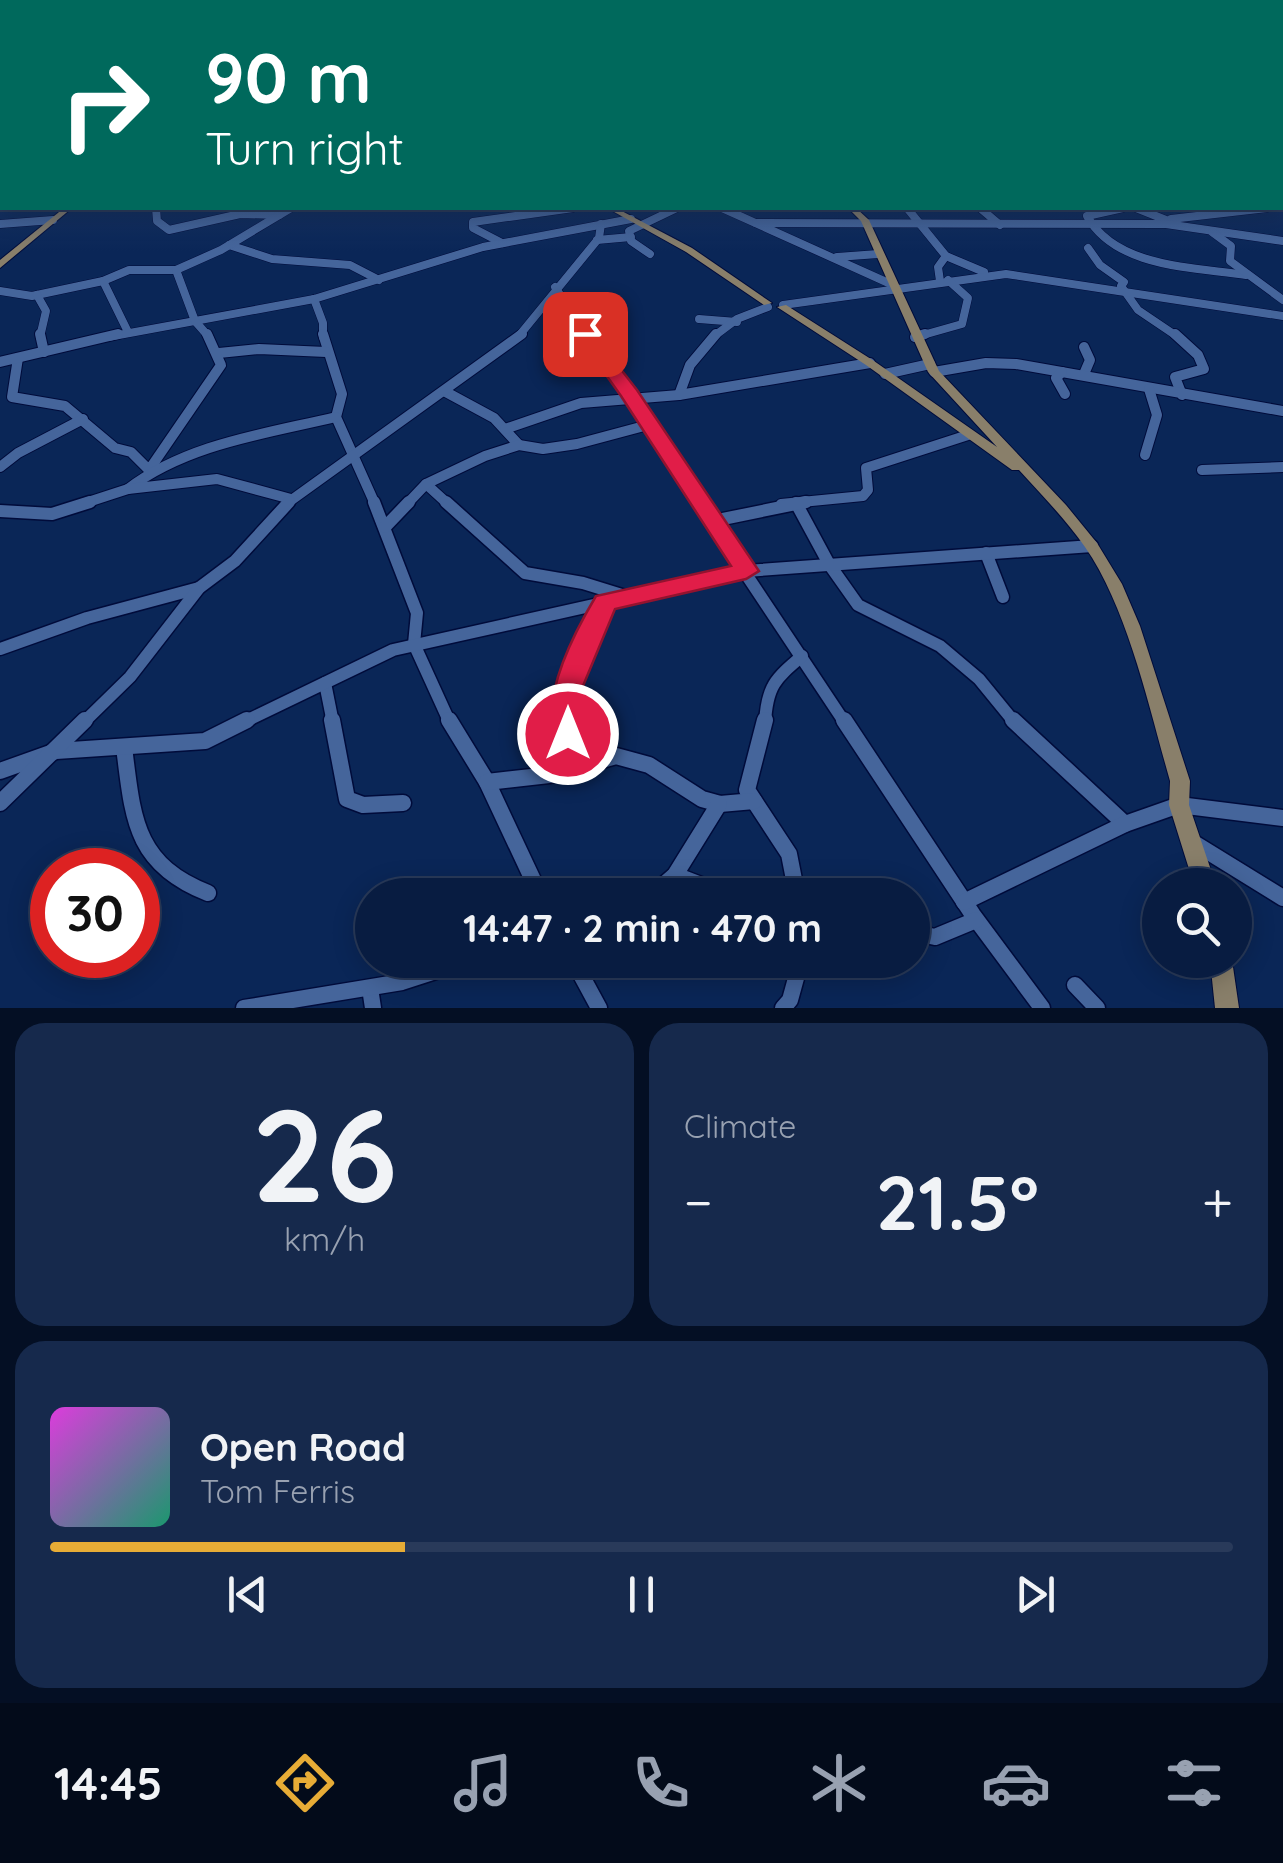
<!DOCTYPE html>
<meta charset="utf-8">
<style>
body{margin:0;font-family:Quicksand,sans-serif;background:#16294c;color:#f1f3f6;height:100vh;display:flex;flex-direction:column;font-size:38px;white-space:nowrap}
*{box-sizing:border-box;margin:0}
p{font-size:32px;color:#98a1b1}
.icon{flex:none;width:55px;height:55px;fill:none;stroke:currentColor;stroke-width:2;stroke-linecap:round;stroke-linejoin:round}
.map{position:relative;height:1008px;overflow:hidden}
.drawer{display:flex;flex-direction:column;gap:15px;padding:15px;background:#040f24;flex:1}
.drawer>*{flex:none}
.hud{position:absolute;left:0px;top:0px;width:1285px;height:210px;box-shadow:0 5px 25px #0003,0 0 0 2px #293a5a;background:#00695c;color:#fff;overflow:hidden}
.fabs{position:absolute;left:1142px;top:868px;display:grid;gap:20px}
.fabs a{display:grid;place-items:center;width:110px;height:110px;border-radius:50%;background:#081c41;box-shadow:0 5px 25px #0003,0 0 0 2px #293a5a;font-size:50px}
.speed{position:absolute;left:30px;top:848px;display:flex;gap:20px;font-size:50px;font-weight:700;text-align:center}
.speed>*{display:grid;place-content:center;width:130px;height:130px;border-radius:50%;background:#081c41;box-shadow:0 5px 25px #0003,0 0 0 2px #293a5a;line-height:1}
.speed .limit{border:15px solid #d22;background:#fff;color:#111}
.pin{position:absolute;display:grid;place-items:center;width:85px;height:85px;color:#fff;margin:-42px;border-radius:20px;box-shadow:0 5px 15px #0006}
.me{position:absolute;width:110px;margin:-55px;rotate:0deg;stroke-linejoin:round;filter:drop-shadow(0 0 8px #0008)}
.turn{display:flex;align-items:center;gap:35px;height:210px;padding:0 40px;font-size:45px}
.turn .icon{width:130px;height:130px;stroke-width:2.5}
.turn b{display:block;font-size:70px;line-height:85px}
.big{font-size:75px;font-weight:700;line-height:1.1}
.drawer .card{flex:1;display:flex;flex-direction:column;justify-content:center;gap:15px;min-width:0;padding:0 35px;border-radius:30px;background:#16294c}
.drawer .dial{align-items:center;gap:0}
.dial b{font-size:130px;line-height:1}
.song{display:flex;align-items:center;gap:30px}
.cover{width:120px;height:120px;border-radius:15px;background:linear-gradient(135deg,hsl(300 70% 55%),hsl(160 70% 35%))}
.played{height:10px;border-radius:5px;background:linear-gradient(90deg,#e7ac36 30%,#293a5a 30%)}
.keys{display:flex;justify-content:space-around;direction:ltr}
.heat{display:flex;justify-content:space-between;align-items:center;font-size:55px;direction:ltr}
.drawer .tiles{flex:1;display:grid;gap:15px;grid-template-columns:1fr 1fr}
.card:last-child{grid-column:span 2}
.trip{position:absolute;left:355px;top:878px;width:575px;height:100px;border-radius:50px;background:#081c41;box-shadow:0 5px 25px #0003,0 0 0 2px #293a5a;font-weight:700;line-height:100px;text-align:center}
.tabs{display:flex;height:160px;justify-content:space-around;align-items:center;background:#030b1a;color:#98a1b1}
.tabs .icon{width:70px;height:70px}
.tabs .current{color:#e7ac36}
.tabs b{font-size:45px;color:#f1f3f6}
.map>svg:first-child{display:block}
.lines{fill:none;stroke-linecap:round;stroke-linejoin:round}
.minor-far4-casing{stroke:#000b3a;stroke-width:8}
.minor-far3-casing{stroke:#000b3a;stroke-width:9}
.minor-far2-casing{stroke:#000b3a;stroke-width:12}
.minor-far1-casing{stroke:#000b3a;stroke-width:15}
.minor-casing{stroke:#000b3a;stroke-width:19}
.major-casing{stroke:#000b3a;stroke-width:2}
.minor-far4{stroke:#45659b;stroke-width:6}
.minor-far3{stroke:#45659b;stroke-width:8}
.minor-far2{stroke:#45659b;stroke-width:10}
.minor-far1{stroke:#45659b;stroke-width:12}
.minor{stroke:#45659b;stroke-width:16}
.major{fill:#897f6a;fill-rule:evenodd}
.route{fill:#e11d48;stroke:#92132f;stroke-width:2.5}
</style>
<div class="map">
<svg width="1283" height="1008" viewBox="0 0 1283 1008">
<rect width="100%" height="100%" fill="#0a2657"/>
<g class="lines">
<defs>
<g id="minor-far4">
<polyline points="566,209 573,208"/>
<polyline points="1119,209 1123,208"/>
<polyline points="1259,209 1267,208"/>
</g>
<g id="minor-far3">
<polyline points="156,208 157,221 169,230 240,214 279,215"/>
<polyline points="722,208 893,285"/>
<polyline points="907,208 946,256 984,272"/>
<polyline points="980,208 1000,225"/>
<path d="M 1123,208 L 1087,216 C 1116,268 1193,267 1246,275"/>
<polyline points="1136,208 1166,220"/>
<polyline points="1171,219 1267,208"/>
<polyline points="756,223 1166,224 1283,241"/>
<polyline points="0,224 53,220"/>
<polyline points="1212,232 1231,246 1230,261 1283,300"/>
<polyline points="597,240 631,237"/>
<polyline points="502,243 473,228 473,222 573,208"/>
<polyline points="229,245 272,259 350,265 379,280"/>
<polyline points="1088,248 1100,265 1124,282 1121,286 1138,310 1178,337"/>
<polyline points="650,254 631,241 629,231 677,208"/>
<polyline points="837,257 878,254"/>
<polyline points="103,281 129,270 176,270"/>
<polyline points="940,281 938,267 946,256"/>
<polyline points="555,287 588,337"/>
<polyline points="0,291 32,296 103,281 128,332"/>
<polyline points="37,295 46,311 40,337"/>
<polyline points="314,299 323,323 323,337"/>
<polyline points="783,305 1006,274 1283,316"/>
<polyline points="699,319 737,322"/>
<polyline points="108,337 314,299 483,247 631,219"/>
<polyline points="209,337 195,321 176,270 221,250 291,208"/>
<polyline points="518,337 599,238 601,224"/>
<polyline points="713,337 737,319 768,307"/>
<polyline points="916,337 962,324 968,298 948,280"/>
</g>
<g id="minor-far2">
<polyline points="40,334 44,352"/>
<polyline points="323,334 342,394 336,417 375,504"/>
<polyline points="587,334 700,504"/>
<polyline points="1175,334 1198,355 1204,369 1175,377 1182,395"/>
<polyline points="915,337 925,334"/>
<polyline points="1084,347 1090,360 1084,374"/>
<polyline points="219,353 259,349 326,352"/>
<polyline points="18,358 12,397 65,406 115,448 131,452 149,470 221,365 207,334"/>
<polyline points="0,362 118,334"/>
<polyline points="934,372 986,363 1016,364 1283,411"/>
<polyline points="1062,372 1056,378 1065,394"/>
<polyline points="885,374 930,364"/>
<polyline points="444,391 494,418 519,445"/>
<polyline points="679,395 690,365 716,334"/>
<polyline points="505,429 581,403 679,395 870,363"/>
<polyline points="1145,455 1157,415 1149,389"/>
<polyline points="0,467 18,453 83,419"/>
<polyline points="1202,470 1283,467"/>
<polyline points="426,484 448,504"/>
<path d="M 128,489 C 187,444 265,434 336,417"/>
<polyline points="82,504 128,489 217,479 291,499"/>
<polyline points="286,504 522,334"/>
<polyline points="407,504 426,484 485,456 519,445 543,449 577,444 648,425"/>
<polyline points="781,504 863,496 868,490 866,468 968,435"/>
</g>
<g id="minor-far1">
<polyline points="374,502 417,613 414,644 450,723"/>
<polyline points="446,502 525,573 583,583 625,596"/>
<polyline points="698,502 845,723"/>
<polyline points="796,503 829,564 858,605 940,646 979,679 1015,723"/>
<polyline points="0,511 52,514 90,502"/>
<polyline points="713,521 806,502"/>
<polyline points="385,527 409,502"/>
<polyline points="986,553 1003,597"/>
<polyline points="0,649 87,618 199,588"/>
<polyline points="325,683 333,723"/>
<polyline points="83,723 130,677 199,588 235,561 289,502"/>
<polyline points="242,723 393,650 746,571 1092,546"/>
<polyline points="567,723 564,699 605,603"/>
<path d="M 765,723 C 767,686 775,679 802,656"/>
</g>
<g id="minor">
<polyline points="332,720 347,799 363,805 403,803"/>
<polyline points="449,720 487,782 540,895"/>
<polyline points="566,720 568,734 586,762"/>
<polyline points="765,720 747,790 789,854 797,895"/>
<polyline points="844,720 973,915 1042,1008"/>
<polyline points="1013,720 1125,824"/>
<path d="M 124,747 C 133,818 134,864 208,893"/>
<polyline points="0,771 56,751 205,741 247,720"/>
<polyline points="487,782 549,775 616,756 649,765 702,799 720,804 754,801"/>
<polyline points="0,803 85,720"/>
<polyline points="1194,843 1283,898"/>
<polyline points="675,875 727,895"/>
<polyline points="652,895 675,875 719,804"/>
<polyline points="964,902 1125,824 1179,805 1283,818"/>
<polyline points="912,932 935,937 976,920"/>
<polyline points="573,960 599,1008"/>
<polyline points="1075,985 1097,1008"/>
<polyline points="370,988 373,1008"/>
<polyline points="244,1008 402,982 470,960"/>
<polyline points="783,1008 790,1000 801,960"/>
</g>
<g id="major">
<polygon points="64,208 72,208 0,268 0,260"/>
<polygon points="607,208 616,208 692,248 772,303 764,305 686,252"/>
<path d="M 848,208 L 856,208 L 869,220 L 939,371 L 1066,505 L 1097,543 L 1122,584 L 1140,626 L 1190,781 L 1189,805 L 1216,885 L 1194,885 L 1169,805 L 1170,781 C 1149,708 1128,609 1085,547 C 1066,520 1042,495 1019,470 L 1012,470 L 866,365 L 777,307 L 786,305 L 874,361 L 997,447 L 928,372 L 861,221 Z"/>
<polygon points="1210,960 1232,960 1239,1008 1215,1008"/>
</g>
</defs>
<use href="#minor-far4" class="minor-far4-casing"/>
<use href="#minor-far3" class="minor-far3-casing"/>
<use href="#minor-far2" class="minor-far2-casing"/>
<use href="#minor-far1" class="minor-far1-casing"/>
<use href="#minor" class="minor-casing"/>
<use href="#major" class="major-casing"/>
<use href="#minor-far4" class="minor-far4"/>
<use href="#minor-far3" class="minor-far3"/>
<use href="#minor-far2" class="minor-far2"/>
<use href="#minor-far1" class="minor-far1"/>
<use href="#minor" class="minor"/>
<use href="#major" class="major"/>
</g>
<linearGradient id="sky" x2="0" y2="1"><stop stop-color="#061530"/><stop offset="0.44" stop-color="#2d4774"/><stop offset="1" stop-color="#2d4774" stop-opacity="0"/></linearGradient>
<rect width="1283" height="251" fill="url(#sky)"/>
<path class="route" d="M 585,329 L 591,331 L 637,390 L 759,571 L 746,579 L 615,609 L 578,698 L 583,734 L 579,742 L 568,746 L 558,742 C 537,702 574,633 596,596 L 731,566 L 621,396 L 577,334 Z"/>
</svg>
<div class="fabs">
<a><svg class="icon" aria-label="search" viewBox="0 0 24 24"><circle cx="10" cy="10" r="6"/><path d="M15 15l6 6"/></svg></a>
</div>
<div class="speed"><div class="limit">30</div></div>
<div class="pin" style="left:585px;top:334px;background:#d93025"><svg class="icon" aria-label="arrive" viewBox="0 0 24 24"><path d="M6 21V4h12l-3 4 3 4H6"/></svg></div>
<svg class="me" style="left:568px;top:734px" viewBox="-20 -20 40 40"><circle r="17" fill="#e11d48" stroke="#fff" stroke-width="3"/><path d="M0-11L8 9 0 5-8 9z" fill="#fff"/></svg>
<div class="trip">14:47 · 2 min · 470 m</div>
<div class="hud">
<div class="turn"><svg class="icon" aria-label="right" viewBox="0 0 24 24"><path d="M7 20v-9h11M14 6l5 5-5 5"/></svg><div><b>90 m</b>Turn right</div></div>
</div>
</div>
<section class="drawer">
<div class="tiles">
<div class="card dial"><b>26</b><p>km/h</p></div>
<div class="card"><p>Climate</p>
<div class="heat"><a>−</a><b class="big">21.5°</b><a>+</a></div>
</div>
<div class="card">
<div class="song"><i class="cover"></i><div><b>Open Road</b><p>Tom Ferris</p></div></div>
<div class="played"></div>
<div class="keys"><svg class="icon" aria-label="previous" viewBox="0 0 24 24"><path d="M18 5L8 12l10 7zM5 5v14"/></svg><svg class="icon" aria-label="pause" viewBox="0 0 24 24"><path d="M8 5v14M16 5v14"/></svg><svg class="icon" aria-label="next" viewBox="0 0 24 24"><path d="M6 5l10 7-10 7zM19 5v14"/></svg></div>
</div>
</div>
</section>
<nav class="tabs">
<b>14:45</b>
<svg class="icon current" aria-label="directions" viewBox="0 0 24 24"><path d="M12 3l9 9-9 9-9-9zM9 14v-3h6M13 9l2 2-2 2"/></svg>
<svg class="icon" aria-label="music" viewBox="0 0 24 24"><path d="M9 18V5l10-2v13"/><circle cx="6" cy="18" r="3"/><circle cx="16" cy="16" r="3"/></svg>
<svg class="icon" aria-label="phone" viewBox="0 0 24 24"><path d="M5 4h4l2 5-3 2q2 4 5 5l2-3 5 2v4C11 20 4 13 5 4z"/></svg>
<svg class="icon" aria-label="climate" viewBox="0 0 24 24"><path d="M12 3v18M4 7l16 10M4 17L20 7"/></svg>
<svg class="icon" aria-label="car" viewBox="0 0 24 24"><path d="M5 17H2v-5l4-1 3-4h7l3 4 3 1v5h-3M9 17h6M6 11h13"/><circle cx="7" cy="17" r="2"/><circle cx="17" cy="17" r="2"/></svg>
<svg class="icon" aria-label="filters" viewBox="0 0 24 24"><path d="M4 7h16M4 17h16"/><circle cx="9" cy="7" r="2"/><circle cx="15" cy="17" r="2"/></svg>
</nav>
